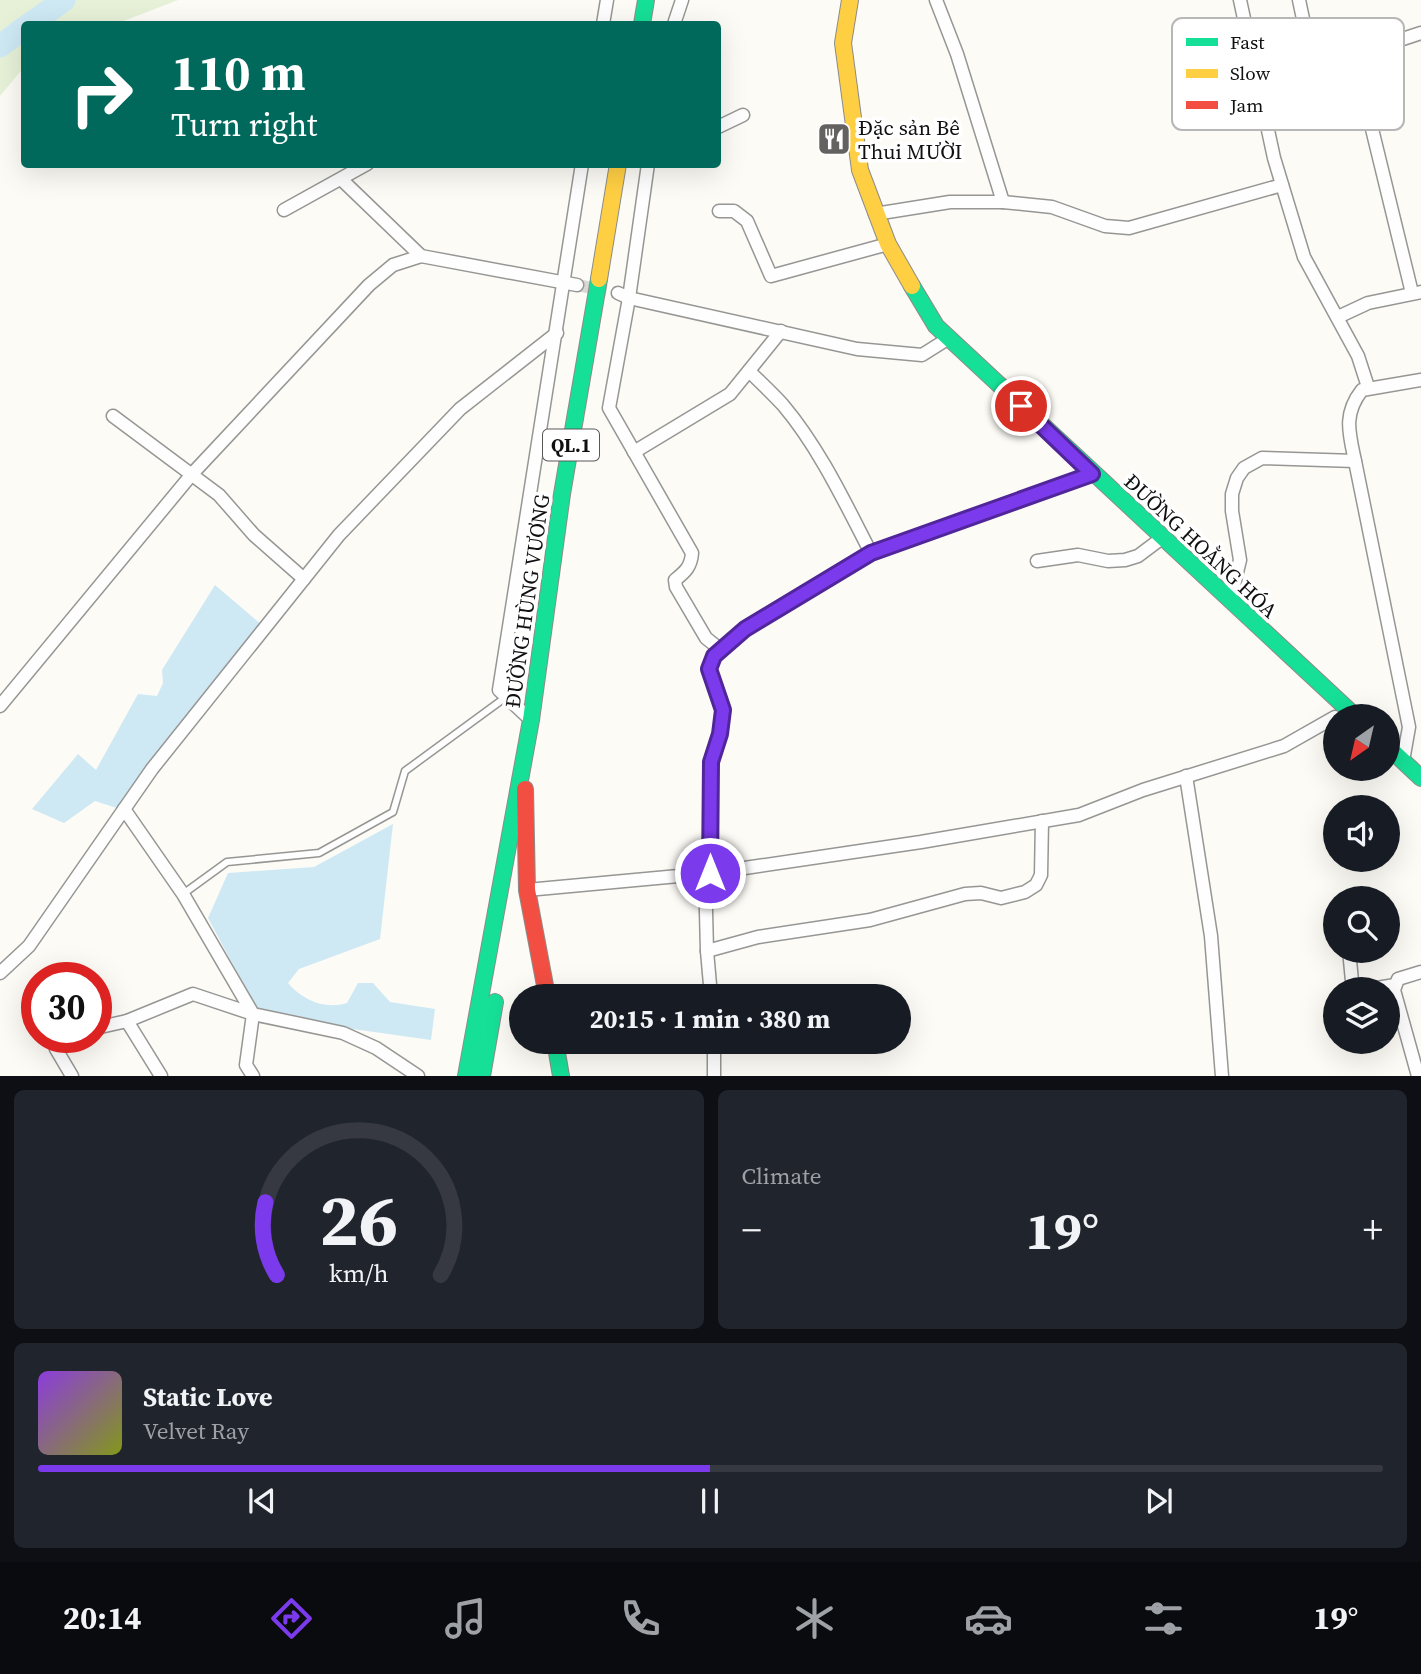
<!DOCTYPE html>
<meta charset="utf-8">
<style>
body{margin:0;font-family:"Source Serif 4",serif;background:#20242c;color:#f1f3f6;height:100vh;display:flex;flex-direction:column;font-size:26px;white-space:nowrap}
*{box-sizing:border-box;margin:0}
p{font-size:23px;color:#9ea1a6}
.icon{flex:none;width:38px;height:38px;fill:none;stroke:currentColor;stroke-width:2;stroke-linecap:round;stroke-linejoin:round}
.map{position:relative;height:1076px;overflow:hidden}
.side{display:flex;flex-direction:column;gap:14px;padding:14px;background:#0d0f14;flex:1}
.side>*{flex:none}
.top-card{position:absolute;left:21px;top:21px;width:700px;height:147px;border-radius:7px;box-shadow:0 7px 28px #0002;background:#00695c;color:#fff;overflow:hidden}
.needle{width:46px;rotate:214deg}
.controls{position:absolute;left:1323px;top:704px;display:grid;gap:14px}
.controls a{display:grid;place-items:center;width:77px;height:77px;border-radius:50%;background:#171b24;box-shadow:0 7px 28px #0002;font-size:35px}
.speed{position:absolute;left:21px;top:962px;display:flex;gap:14px;font-size:35px;font-weight:700;text-align:center}
.speed>*{display:grid;place-content:center;width:91px;height:91px;border-radius:50%;background:#171b24;box-shadow:0 7px 28px #0002;line-height:1}
.speed .limit{border:10px solid #d22;background:#fff;color:#111}
.pin{position:absolute;display:grid;place-items:center;width:60px;height:60px;color:#fff;margin:-30px;border:4px solid #fff;border-radius:50%;box-shadow:0 2px 7px #0007}
.me{position:absolute;width:77px;margin:-38px;rotate:0deg;stroke-linejoin:round;filter:drop-shadow(0 0 5px #0008)}
.turn{display:flex;align-items:center;gap:24px;height:147px;padding:0 35px;font-size:32px}
.turn .icon{width:91px;height:91px;stroke-width:2.5}
.turn b{display:block;font-size:49px;line-height:60px}
.big{font-size:52px;font-weight:700;line-height:1.1}
.side .widget{flex:1;display:flex;flex-direction:column;justify-content:center;gap:10px;min-width:0;padding:0 24px;border-radius:10px;background:#20242c}
.side .dial{align-items:center;gap:0}
.dial svg{height:182px;overflow:visible;fill:none;stroke:#363941;stroke-width:7;stroke-linecap:round;text-anchor:middle}
.dial text{fill:#f1f3f6;stroke:none}
.song{display:flex;align-items:center;gap:21px}
.cover{width:84px;height:84px;border-radius:10px;background:linear-gradient(135deg,hsl(270 70% 55%),hsl(70 70% 35%))}
.played{height:7px;border-radius:4px;background:linear-gradient(90deg,#7c3aed 50%,#363941 50%)}
.keys{display:flex;justify-content:space-around;direction:ltr}
.heat{display:flex;justify-content:space-between;align-items:center;font-size:38px;direction:ltr}
.side .tiles{flex:1;display:grid;gap:14px;grid-template-columns:1fr 1fr}
.widget:last-child{grid-column:span 2}
.trip{position:absolute;left:509px;top:984px;width:402px;height:70px;border-radius:35px;background:#171b24;box-shadow:0 7px 28px #0002;font-weight:700;line-height:70px;text-align:center}
.tabs{display:flex;height:112px;justify-content:space-around;align-items:center;background:#090b0e;color:#9ea1a6}
.tabs .icon{width:49px;height:49px}
.tabs .on{color:#7c3aed}
.tabs b{font-size:32px;color:#f1f3f6}
.map>svg:first-child{display:block}
.green{fill:#e7f1d8}
.water{fill:#cee9f4}
.lines{fill:none;stroke-linecap:round;stroke-linejoin:round}
.river{stroke:#cee9f4;stroke-width:23}
.street-tunnel{stroke:#d9d8d4;stroke-width:12;stroke-dasharray:12 6;stroke-linecap:butt}
.lane-casing{stroke:#969694;stroke-width:9}
.street-casing{stroke:#969694;stroke-width:15}
.fast-casing{stroke:#8d8c8a;stroke-width:18}
.slow-casing{stroke:#8d8c8a;stroke-width:18}
.jam-casing{stroke:#8d8c8a;stroke-width:18}
.lane{stroke:#fffefe;stroke-width:6}
.street{stroke:#fffefe;stroke-width:12}
.fast{stroke:#16e098;stroke-width:16}
.slow{stroke:#ffcf43;stroke-width:16}
.jam{stroke:#f24e42;stroke-width:16}
.route-casing{stroke:#51269a;stroke-width:18}
.route{stroke:#7c3aed;stroke-width:12}
.labels{text-anchor:middle;dominant-baseline:central;stroke-width:7;stroke-linejoin:round;paint-order:stroke}
.shield{fill:#fff;stroke:#585858;stroke-width:2}
.shield-label{font-size:19px;font-weight:bold;fill:#101010}
.poi-label{font-size:21px;fill:#101010;stroke:#fff;text-anchor:start}
.street-label{font-size:21px;fill:#101010;stroke:#fff}
.key{fill:#fff;stroke:#b7b7b7;stroke-width:2}
.key-label{font-size:19px;fill:#101010}
</style>
<div class="map">
<svg width="1421" height="1076" viewBox="0 0 1421 1076">
<rect width="100%" height="100%" fill="#fcfbf6"/>
<polygon class="green" points="0,0 178,0 116,24 24,24 24,67 0,96"/>
<g class="water">
<polygon points="215,585 262,625 120,809 95,801 64,823 32,809 78,754 96,770 138,694 157,696 163,683 162,670"/>
<path d="M 393,824 L 380,939 L 299,969 L 288,983 C 302,1000 325,1010 347,1003 L 358,983 L 373,983 L 390,1002 L 435,1009 L 431,1040 L 303,1022 L 256,1008 L 208,918 L 228,873 L 314,867 Z"/>
</g>
<g class="lines">
<g class="river">
<polyline points="30,24 64,0"/>
<polyline points="0,46 24,28"/>
</g>
<polyline class="street-tunnel" points="577,285 618,293"/>
<defs>
<polyline id="lane" points="183,894 227,862 319,853 393,812 405,771 506,697"/>
<g id="street">
<polyline points="936,0 957,54 1003,202"/>
<polyline points="1240,0 1274,158 1304,257 1358,356 1368,387"/>
<polyline points="1299,0 1313,66"/>
<polyline points="603,24 607,0"/>
<polyline points="674,24 682,0"/>
<polyline points="1354,55 1412,293"/>
<polyline points="1256,81 1354,55 1421,33"/>
<polyline points="718,127 743,115"/>
<path d="M 648,164 L 629,298 L 609,408 L 692,553 C 691,567 685,572 675,580 L 676,587 L 706,638 L 721,650"/>
<polyline points="341,179 421,256"/>
<polyline points="284,210 367,164"/>
<polyline points="719,211 734,211 747,221 771,276 888,244"/>
<polyline points="875,214 950,202 1003,202 1052,207 1105,226 1129,228 1282,185"/>
<polyline points="618,293 629,298 857,349 922,355 949,338"/>
<polyline points="1338,317 1368,303 1421,292"/>
<path d="M 749,371 C 760,382 772,393 783,405 C 820,449 845,503 871,553"/>
<polyline points="113,416 219,495 254,535 304,579"/>
<polyline points="634,452 730,394 781,331"/>
<polyline points="1037,561 1078,555 1108,561 1125,560 1138,556 1162,538"/>
<polyline points="1230,601 1240,560 1232,511 1232,494 1237,478 1244,468 1262,458 1355,461"/>
<polyline points="0,706 192,474 369,285 393,265 421,256 577,285"/>
<polyline points="531,720 499,690 582,164"/>
<path d="M 1403,761 L 1409,727 L 1355,461 C 1349,433 1343,414 1362,390 L 1421,380"/>
<polyline points="1186,776 1211,936 1222,1076"/>
<polyline points="124,809 183,894 253,1014 343,1033 376,1048 418,1076"/>
<polyline points="705,873 707,951 711,996"/>
<polyline points="711,873 711,762 720,734 723,710 709,669 714,656 745,629 871,553 1092,474"/>
<polyline points="527,890 711,873 921,842 1079,815 1143,790 1284,746 1335,717"/>
<polyline points="1349,950 1352,981 1357,989"/>
<polyline points="707,951 758,937 870,920 965,894 981,893 1001,898 1025,892 1036,885 1041,875 1042,821"/>
<polyline points="0,973 29,946 152,769 339,535 460,409 557,333"/>
<polyline points="1371,989 1395,985"/>
<polyline points="127,1021 161,1076"/>
<polyline points="96,1028 127,1021 193,994 253,1014 246,1065 253,1076"/>
<polyline points="61,1038 56,1049 72,1076"/>
<polyline points="714,1076 714,1041"/>
<polyline points="1418,1076 1394,990 1398,979 1421,972"/>
</g>
<g id="fast">
<polyline points="642,24 646,0"/>
<polyline points="912,286 936,326 1355,716"/>
<polyline points="1388,747 1421,778"/>
<polyline points="555,1041 561,1076"/>
<polyline points="466,1076 531,720 562,494 599,279"/>
<polyline points="482,1076 495,1002"/>
</g>
<g id="slow">
<polyline points="850,0 843,43 860,170 888,244 912,286"/>
<polyline points="599,279 618,164"/>
</g>
<polyline id="jam" points="525,789 527,890 547,996"/>
</defs>
<use href="#lane" class="lane-casing"/>
<use href="#street" class="street-casing"/>
<use href="#fast" class="fast-casing"/>
<use href="#slow" class="slow-casing"/>
<use href="#jam" class="jam-casing"/>
<use href="#lane" class="lane"/>
<use href="#street" class="street"/>
<use href="#fast" class="fast"/>
<use href="#slow" class="slow"/>
<use href="#jam" class="jam"/>
</g>
<g class="lines">
<defs>
<polyline id="route" points="710,873 711,762 720,734 723,710 709,669 714,656 745,629 871,553 1092,474 1021,406"/>
</defs>
<use href="#route" class="route-casing"/>
<use href="#route" class="route"/>
</g>
<defs>
<symbol id="restaurant-square" viewBox="-11 -11 22 22"><rect x="-9" y="-9" width="18" height="18" rx="4" fill="#636260" stroke="#fff"/><path d="M-5-6h1v4h1v-4h1v4h1v-4h1v5L-1.5 .5V6h-2V.5L-5-1ZM5-6V6H3V1.5H1.5Q1.5-4 5-6Z" fill="#fff"/></symbol>
</defs>
<g fill-rule="evenodd">
<use href="#restaurant-square" x="815" y="120" width="38" height="38"/>
</g>
<g class="labels">
<rect class="shield" x="543" y="429.5" width="56" height="31" rx="5"/>
<g class="shield-label">
<text x="571" y="445">QL.1</text>
</g>
<g class="poi-label">
<text x="858" y="127">Đặc sản Bê<tspan x="858" dy="24">Thui MƯỜI</tspan></text>
</g>
<g class="street-label">
<text transform="translate(1201 546) rotate(43)">ĐƯỜNG HOẰNG HÓA</text>
<text transform="translate(527 601) rotate(-82)">ĐƯỜNG HÙNG VƯƠNG</text>
</g>
</g>
<rect x="1172" y="18" width="232" height="112" rx="10" class="key"/>
<rect x="1186" y="38" width="32" height="8" fill="#16e098"/>
<rect x="1186" y="69" width="32" height="9" fill="#ffcf43"/>
<rect x="1186" y="101" width="32" height="8" fill="#f24e42"/>
<g class="key-label">
<text x="1230" y="49">Fast</text>
<text x="1230" y="80">Slow</text>
<text x="1230" y="112">Jam</text>
</g>
</svg>
<div class="controls">
<a><svg class="needle" viewBox="-14 -14 28 28"><path d="M0-13l5 13h-10z" fill="#e53935"/><path d="M0 13l5-13h-10z" fill="#9ea1a6"/></svg></a>
<a><svg class="icon" aria-label="sound" viewBox="0 0 24 24"><path d="M4 9h4l5-4v14l-5-4H4zM17 9q2 3 0 6"/></svg></a>
<a><svg class="icon" aria-label="search" viewBox="0 0 24 24"><circle cx="10" cy="10" r="6"/><path d="M15 15l6 6"/></svg></a>
<a><svg class="icon" aria-label="layers" viewBox="0 0 24 24"><path d="M12 4l9 5-9 5-9-5zM3 14l9 5 9-5"/></svg></a>
</div>
<div class="speed"><div class="limit">30</div></div>
<div class="pin" style="left:1021px;top:406px;background:#d93025"><svg class="icon" aria-label="arrive" viewBox="0 0 24 24"><path d="M6 21V4h12l-3 4 3 4H6"/></svg></div>
<svg class="me" style="left:710px;top:873px" viewBox="-20 -20 40 40"><circle r="17" fill="#7c3aed" stroke="#fff" stroke-width="3"/><path d="M0-11L8 9 0 5-8 9z" fill="#fff"/></svg>
<div class="trip">20:15 · 1 min · 380 m</div>
<div class="top-card">
<div class="turn"><svg class="icon" aria-label="right" viewBox="0 0 24 24"><path d="M7 20v-9h11M14 6l5 5-5 5"/></svg><div><b>110 m</b>Turn right</div></div>
</div>
</div>
<section class="side">
<div class="tiles">
<div class="widget dial"><svg viewBox="0 0 100 80">
<path d="M14 69A42 42 0 1 1 86 69"/>
<path d="M14 69A42 42 0 0 1 9 37" stroke="#7c3aed"/>
<text x="50" y="56" font-size="32" font-weight="700">26</text>
<text x="50" y="72" font-size="11">km/h</text>
</svg></div>
<div class="widget"><p>Climate</p>
<div class="heat"><a>−</a><b class="big">19°</b><a>+</a></div>
</div>
<div class="widget">
<div class="song"><i class="cover"></i><div><b>Static Love</b><p>Velvet Ray</p></div></div>
<div class="played"></div>
<div class="keys"><svg class="icon" aria-label="previous" viewBox="0 0 24 24"><path d="M18 5L8 12l10 7zM5 5v14"/></svg><svg class="icon" aria-label="pause" viewBox="0 0 24 24"><path d="M8 5v14M16 5v14"/></svg><svg class="icon" aria-label="next" viewBox="0 0 24 24"><path d="M6 5l10 7-10 7zM19 5v14"/></svg></div>
</div>
</div>
</section>
<nav class="tabs">
<b>20:14</b>
<svg class="icon on" aria-label="directions" viewBox="0 0 24 24"><path d="M12 3l9 9-9 9-9-9zM9 14v-3h6M13 9l2 2-2 2"/></svg>
<svg class="icon" aria-label="music" viewBox="0 0 24 24"><path d="M9 18V5l10-2v13"/><circle cx="6" cy="18" r="3"/><circle cx="16" cy="16" r="3"/></svg>
<svg class="icon" aria-label="phone" viewBox="0 0 24 24"><path d="M5 4h4l2 5-3 2q2 4 5 5l2-3 5 2v4C11 20 4 13 5 4z"/></svg>
<svg class="icon" aria-label="climate" viewBox="0 0 24 24"><path d="M12 3v18M4 7l16 10M4 17L20 7"/></svg>
<svg class="icon" aria-label="car" viewBox="0 0 24 24"><path d="M5 17H2v-5l4-1 3-4h7l3 4 3 1v5h-3M9 17h6M6 11h13"/><circle cx="7" cy="17" r="2"/><circle cx="17" cy="17" r="2"/></svg>
<svg class="icon" aria-label="filters" viewBox="0 0 24 24"><path d="M4 7h16M4 17h16"/><circle cx="9" cy="7" r="2"/><circle cx="15" cy="17" r="2"/></svg>
<b>19°</b>
</nav>
